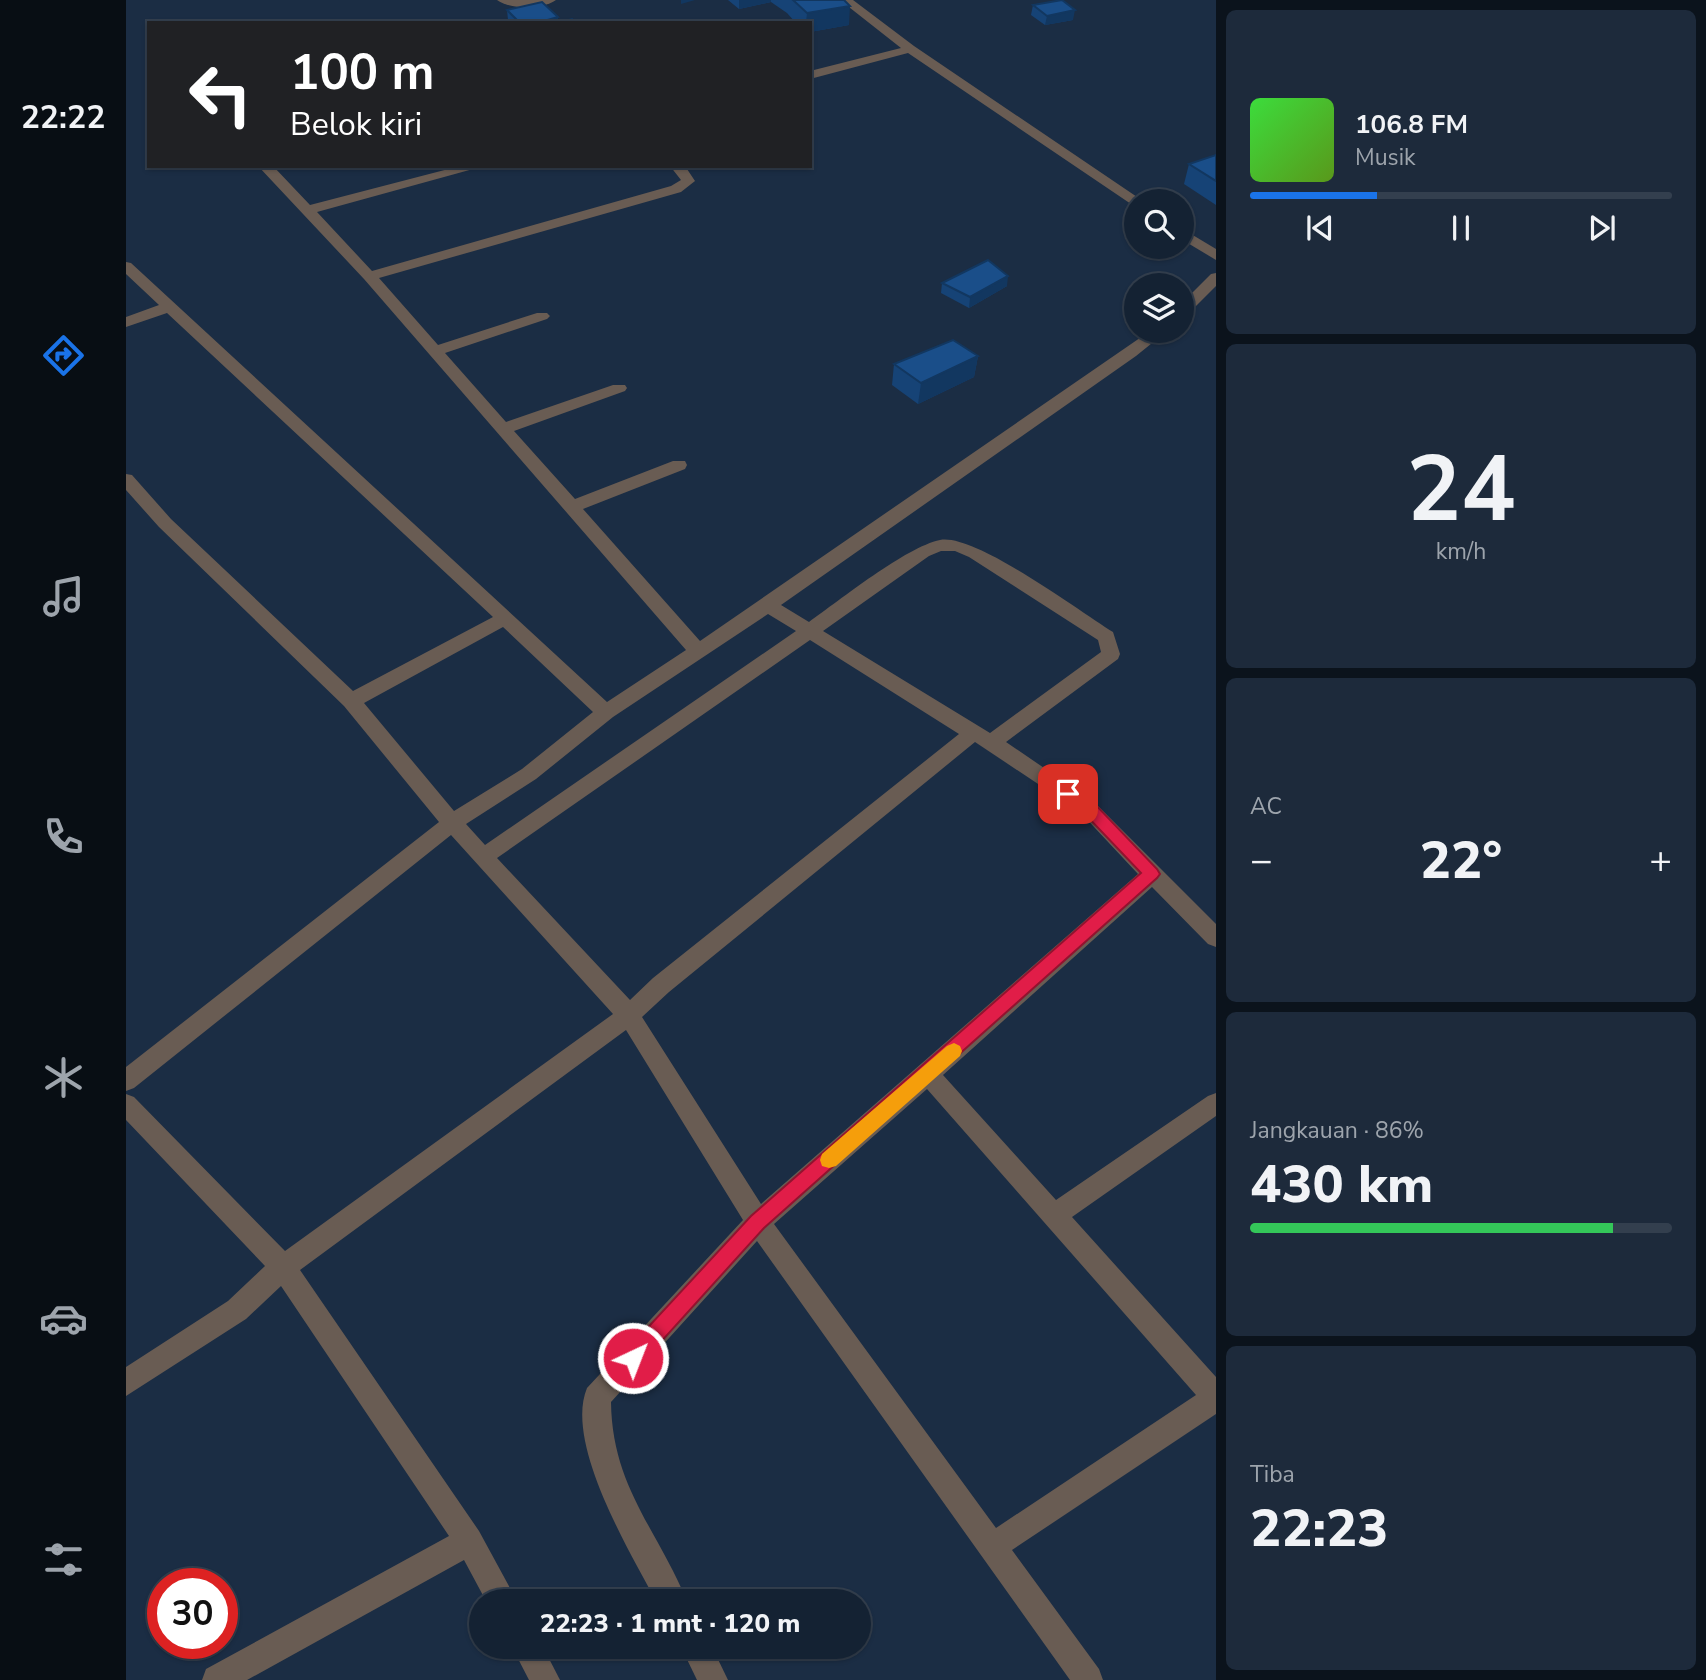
<!DOCTYPE html>
<html lang="id">
<meta charset="utf-8">
<style>
body{margin:0;font-family:"Nunito Sans",sans-serif;background:#1d2a3b;color:#f1f3f6;height:100vh;display:flex;flex-direction:column;font-size:26px;white-space:nowrap}
*{box-sizing:border-box;margin:0}
p{font-size:23px;color:#9da4ac}
.icon{flex:none;width:38px;height:38px;fill:none;stroke:currentColor;stroke-width:2;stroke-linecap:round;stroke-linejoin:round}
.map{position:relative;flex:1;overflow:hidden}
.drawer{display:flex;flex-direction:column;gap:10px;padding:10px;background:#0b131c;width:490px}
.drawer>*{flex:none}
.hud{position:absolute;left:21px;top:21px;width:665px;height:147px;border-radius:0px;box-shadow:0 2px 5px #0004,0 0 0 2px #333f4e;background:#202124;color:#fff;overflow:hidden}
.tools{position:absolute;left:998px;top:189px;display:grid;gap:14px}
.tools a{display:grid;place-items:center;width:70px;height:70px;border-radius:50%;background:#142233;box-shadow:0 2px 5px #0004,0 0 0 2px #333f4e;font-size:35px}
.speed{position:absolute;left:21px;top:1568px;display:flex;gap:14px;font-size:35px;font-weight:700;text-align:center}
.speed>*{display:grid;place-content:center;width:91px;height:91px;border-radius:50%;background:#142233;box-shadow:0 2px 5px #0004,0 0 0 2px #333f4e;line-height:1}
.speed .limit{border:10px solid #d22;background:#fff;color:#111}
.pin{position:absolute;display:grid;place-items:center;width:60px;height:60px;color:#fff;margin:-30px;border-radius:14px;box-shadow:0 4px 10px #0006}
.me{position:absolute;width:77px;margin:-38px;rotate:43deg;stroke-linejoin:round;filter:drop-shadow(0 0 5px #0008)}
.turn{display:flex;align-items:center;gap:24px;height:147px;padding:0 28px;font-size:32px}
.turn .icon{width:91px;height:91px;stroke-width:2.5}
.turn b{display:block;font-size:49px;line-height:60px}
.big{font-size:52px;font-weight:800;line-height:1.1}
.drawer .widget{flex:1;display:flex;flex-direction:column;justify-content:center;gap:10px;min-width:0;padding:0 24px;border-radius:10px;background:#1d2a3b}
.drawer .dial{align-items:center;gap:0}
.dial b{font-size:91px;line-height:1}
.song{display:flex;align-items:center;gap:21px}
.cover{width:84px;height:84px;border-radius:10px;background:linear-gradient(135deg,hsl(120 70% 55%),hsl(90 70% 35%))}
.played{height:7px;border-radius:4px;background:linear-gradient(90deg,#1a73e8 30%,#333f4e 30%)}
.keys{display:flex;justify-content:space-around;direction:ltr}
.heat{display:flex;justify-content:space-between;align-items:center;font-size:38px;direction:ltr}
.charge{height:10px;border-radius:5px;background:linear-gradient(90deg,#34c759 86%,#333f4e 0)}
.trip{position:absolute;left:343px;top:1589px;width:402px;height:70px;border-radius:35px;background:#142233;box-shadow:0 2px 5px #0004,0 0 0 2px #333f4e;font-weight:800;line-height:70px;text-align:center}
main{display:flex;flex:1;min-height:0}
.dock{display:flex;flex-direction:column;width:126px;justify-content:space-around;align-items:center;background:#080e14;color:#9da4ac}
.dock .icon{width:49px;height:49px}
.dock .on{color:#1a73e8}
.dock b{font-size:32px;color:#f1f3f6}
.map>svg:first-child{display:block}
.lines{fill:none;stroke-linecap:round;stroke-linejoin:round}
.minor{fill:#695c53;fill-rule:evenodd}
.wall{fill:#164376}
.shaded-wall{fill:#123760}
.building{fill:#1a4e89;stroke:#123760;stroke-width:2}
.route{fill:#e11d48;stroke:#92132f;stroke-width:2}
.slow{fill:#f59e0b}
</style>
<main>
<nav class="dock">
<b>22:22</b>
<svg class="icon on" aria-label="directions" viewBox="0 0 24 24"><path d="M12 3l9 9-9 9-9-9zM9 14v-3h6M13 9l2 2-2 2"/></svg>
<svg class="icon" aria-label="music" viewBox="0 0 24 24"><path d="M9 18V5l10-2v13"/><circle cx="6" cy="18" r="3"/><circle cx="16" cy="16" r="3"/></svg>
<svg class="icon" aria-label="phone" viewBox="0 0 24 24"><path d="M5 4h4l2 5-3 2q2 4 5 5l2-3 5 2v4C11 20 4 13 5 4z"/></svg>
<svg class="icon" aria-label="climate" viewBox="0 0 24 24"><path d="M12 3v18M4 7l16 10M4 17L20 7"/></svg>
<svg class="icon" aria-label="car" viewBox="0 0 24 24"><path d="M5 17H2v-5l4-1 3-4h7l3 4 3 1v5h-3M9 17h6M6 11h13"/><circle cx="7" cy="17" r="2"/><circle cx="17" cy="17" r="2"/></svg>
<svg class="icon" aria-label="filters" viewBox="0 0 24 24"><path d="M4 7h16M4 17h16"/><circle cx="9" cy="7" r="2"/><circle cx="15" cy="17" r="2"/></svg>
</nav>
<div class="map">
<svg width="1090" height="1680" viewBox="0 0 1090 1680">
<rect width="100%" height="100%" fill="#1b2d44"/>
<g class="lines">
<g class="minor">
<path d="M 371,0 L 430,0 C 416,10 385,10 371,0 Z"/>
<polygon points="714,0 727,0 788,46 1017,201 1010,201 1010,205 1005,204 782,53 684,79 684,71 775,48"/>
<path d="M 132,166 L 147,166 L 184,205 L 334,166 L 358,166 L 191,212 L 246,271 L 545,186 L 555,180 L 544,166 L 559,166 L 569,181 L 555,192 L 253,278 L 312,345 L 411,313 L 421,313 L 424,316 L 421,319 L 319,353 L 380,422 L 487,385 L 499,385 L 501,388 L 499,391 L 388,431 L 449,499 L 547,461 L 559,461 L 561,465 L 559,469 L 457,509 L 574,641 L 1024,331 L 1041,331 L 1010,356 L 655,605 L 683,622 C 714,600 780,547 814,540 C 849,533 953,611 987,632 L 994,654 L 992,659 L 880,742 L 968,802 L 1090,924 L 1090,947 L 1082,944 L 1026,887 L 817,1075 L 930,1200 L 1082,1096 L 1090,1093 L 1090,1116 L 946,1217 L 1090,1377 L 1090,1414 L 886,1550 L 973,1669 L 977,1680 L 944,1680 L 631,1241 L 485,1402 C 486,1486 531,1529 561,1601 L 530,1601 C 504,1552 438,1443 461,1388 L 617,1220 L 500,1030 L 174,1270 L 353,1531 L 391,1601 L 360,1601 L 338,1560 L 121,1680 L 76,1680 L 80,1669 L 323,1536 L 155,1286 L 120,1319 L 0,1396 L 0,1367 L 102,1301 L 139,1266 L 0,1120 L 0,1094 L 8,1097 L 159,1251 L 487,1014 L 325,835 L 8,1088 L 0,1091 L 0,1067 L 313,822 L 218,706 L 33,527 L 0,490 L 0,474 L 6,475 L 45,519 L 227,691 L 367,617 L 41,313 L 0,327 L 0,317 L 33,305 L 0,274 L 0,262 L 5,263 L 481,702 L 560,650 L 238,279 ZM 815,551 L 829,551 L 843,557 L 972,640 L 975,652 L 864,733 L 697,631 L 803,556 ZM 642,614 L 670,631 L 359,845 L 340,824 L 410,779 L 487,717 ZM 377,627 L 467,712 L 396,769 L 328,811 L 238,703 ZM 684,640 L 833,734 L 527,978 L 504,1000 L 371,858 ZM 849,742 L 954,812 L 1012,874 L 635,1204 L 516,1017 L 543,992 ZM 801,1089 L 1070,1395 L 870,1528 L 648,1224 Z"/>
<polygon points="1055,228 1090,249 1090,260 1055,239"/>
<polygon points="1090,273 1090,286 1060,316 1055,318 1055,304 1085,274"/>
<polygon points="386,1647 417,1647 434,1680 403,1680"/>
<polygon points="555,1647 586,1647 602,1680 571,1680"/>
</g>
</g>
<g class="wall">
<polygon points="602,0 718,0 723,25 684,32 684,23 670,23 661,13 645,2 613,9"/>
<polygon points="907,5 947,20 919,25 905,15"/>
<polygon points="381,10 432,17 432,23 385,23 382,20"/>
<polygon points="1090,155 1090,205 1058,184 1063,164"/>
<polygon points="816,283 881,286 843,308 815,293"/>
<polygon points="852,356 848,377 792,404 766,385 768,364"/>
</g>
<g class="shaded-wall">
<polygon points="555,0 569,0 555,4"/>
<polygon points="613,0 645,0 645,2 613,9"/>
<polygon points="724,6 723,25 684,32 684,23 680,23 681,13"/>
<polygon points="949,10 947,20 919,25 921,16"/>
<polygon points="432,17 432,23 411,23"/>
<polygon points="882,276 881,286 843,308 844,297"/>
<polygon points="852,356 848,377 792,404 795,383"/>
</g>
<g class="building">
<polygon points="667,0 718,0 724,6 681,13"/>
<polygon points="936,0 949,10 921,16 907,5"/>
<polygon points="416,2 432,17 411,23 394,23 381,10"/>
<polygon points="446,19 451,23 433,23"/>
<polygon points="1090,155 1090,181 1063,164"/>
<polygon points="862,260 882,276 844,297 816,283"/>
<polygon points="827,340 852,356 795,383 768,364"/>
</g>
<polygon class="route" points="942,788 967,802 1031,869 1034,874 1031,878 638,1228 514,1365 507,1368 500,1365 497,1358 500,1351 625,1216 1015,873 956,811 934,794 937,790"/>
<polygon class="slow" points="828,1043 834,1046 836,1051 834,1056 710,1166 703,1168 696,1166 694,1160 696,1154 821,1046"/>
</svg>
<div class="tools">
<a><svg class="icon" aria-label="search" viewBox="0 0 24 24"><circle cx="10" cy="10" r="6"/><path d="M15 15l6 6"/></svg></a>
<a><svg class="icon" aria-label="layers" viewBox="0 0 24 24"><path d="M12 4l9 5-9 5-9-5zM3 14l9 5 9-5"/></svg></a>
</div>
<div class="speed"><div class="limit">30</div></div>
<div class="pin" style="left:942px;top:794px;background:#d93025"><svg class="icon" aria-label="arrive" viewBox="0 0 24 24"><path d="M6 21V4h12l-3 4 3 4H6"/></svg></div>
<svg class="me" style="left:507px;top:1358px" viewBox="-20 -20 40 40"><circle r="17" fill="#e11d48" stroke="#fff" stroke-width="3"/><path d="M0-11L8 9 0 5-8 9z" fill="#fff"/></svg>
<div class="trip">22:23 · 1 mnt · 120 m</div>
<div class="hud">
<div class="turn"><svg class="icon" aria-label="left" viewBox="0 0 24 24"><path d="M17 20v-9H6M10 6l-5 5 5 5"/></svg><div><b>100 m</b>Belok kiri</div></div>
</div>
</div>
<section class="drawer">
<div class="widget">
<div class="song"><i class="cover"></i><div><b>106.8 FM</b><p>Musik</p></div></div>
<div class="played"></div>
<div class="keys"><svg class="icon" aria-label="previous" viewBox="0 0 24 24"><path d="M18 5L8 12l10 7zM5 5v14"/></svg><svg class="icon" aria-label="pause" viewBox="0 0 24 24"><path d="M8 5v14M16 5v14"/></svg><svg class="icon" aria-label="next" viewBox="0 0 24 24"><path d="M6 5l10 7-10 7zM19 5v14"/></svg></div>
</div>
<div class="widget dial"><b>24</b><p>km/h</p></div>
<div class="widget"><p>AC</p>
<div class="heat"><a>−</a><b class="big">22°</b><a>+</a></div>
</div>
<div class="widget"><p>Jangkauan · 86%</p><b class="big">430 km</b><div class="charge"></div></div>
<div class="widget"><p>Tiba</p><b class="big">22:23</b></div>
</section>
</main>
